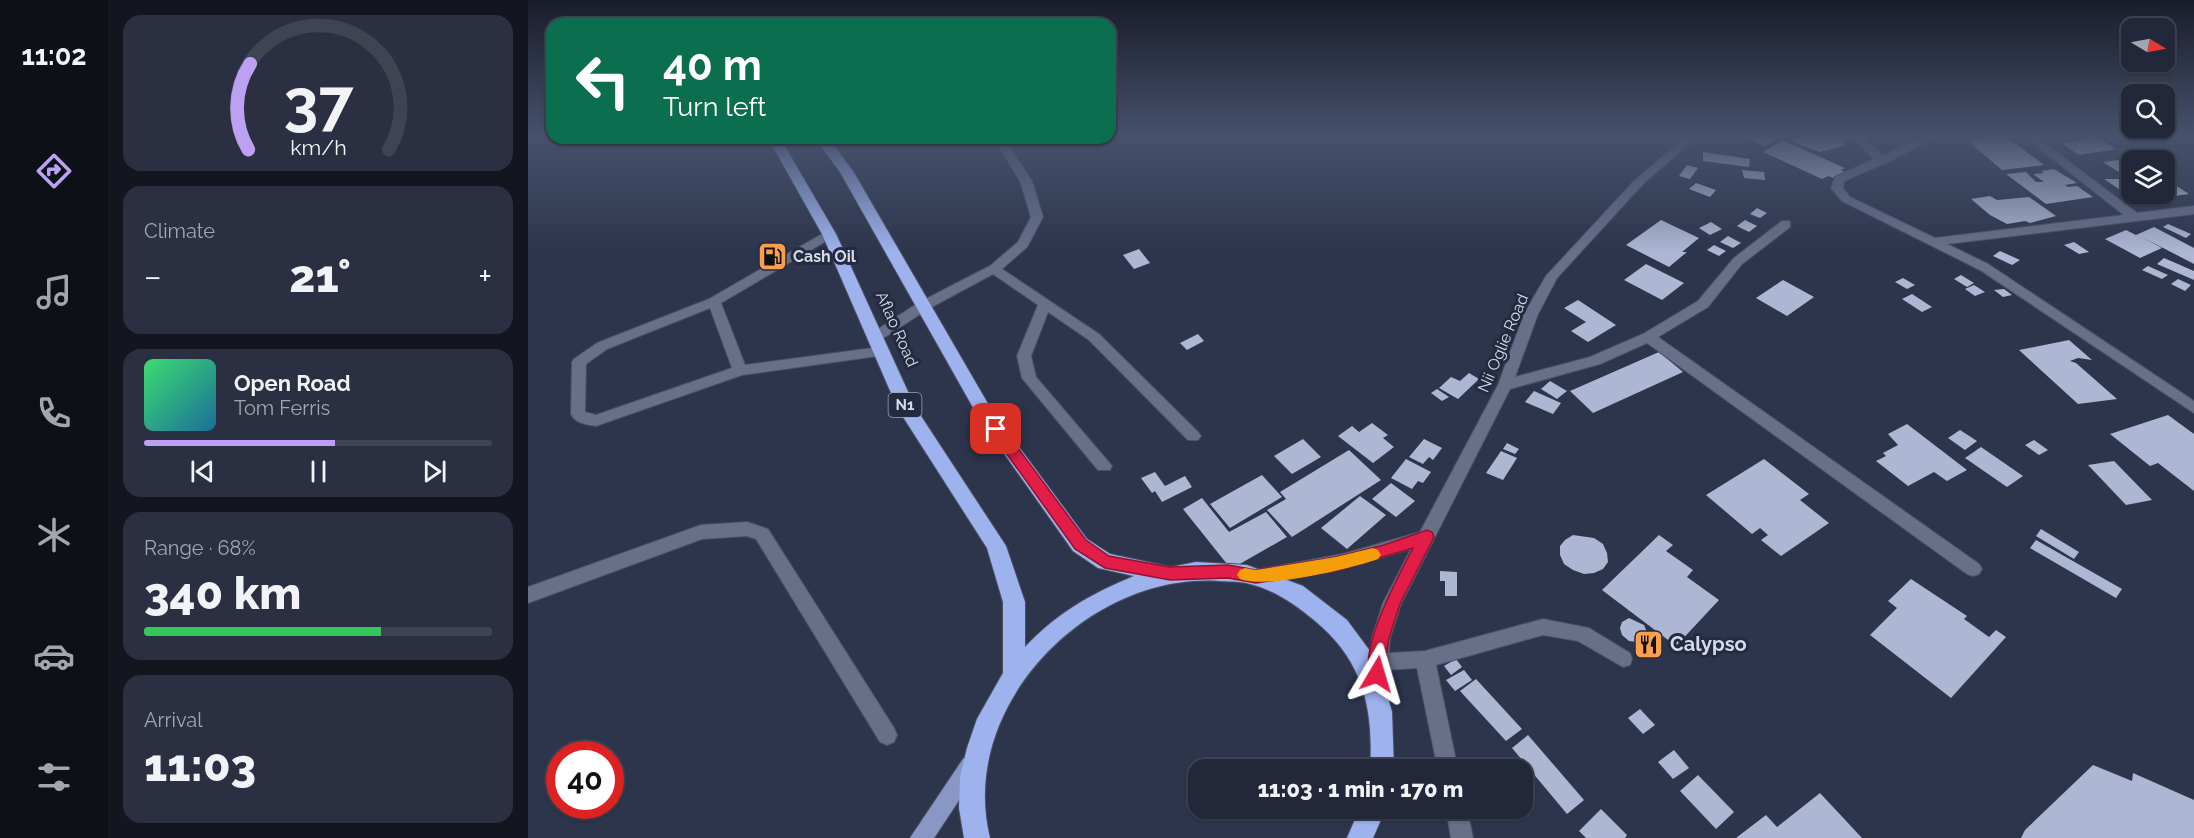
<!DOCTYPE html>
<meta charset="utf-8">
<style>
body{margin:0;font-family:Raleway,sans-serif;background:#2a3041;color:#f1f3f6;height:100vh;display:flex;flex-direction:column;font-size:22px;white-space:nowrap}
*{box-sizing:border-box;margin:0}
p{font-size:20px;color:#a2a6ae}
.icon{flex:none;width:33px;height:33px;fill:none;stroke:currentColor;stroke-width:2;stroke-linecap:round;stroke-linejoin:round}
.map{position:relative;flex:1;overflow:hidden}
.panel{display:flex;flex-direction:column;gap:15px;padding:15px;background:#13161f;width:420px}
.panel>*{flex:none}
.top-card{position:absolute;left:18px;top:18px;width:570px;height:126px;border-radius:18px;box-shadow:0 2px 4px #0004,0 0 0 2px #3f4453;background:#0b6e4f;color:#fff;overflow:hidden}
.needle{width:39px;rotate:100deg}
.tools{position:absolute;left:1593px;top:18px;display:grid;gap:12px}
.tools a{display:grid;place-items:center;width:54px;height:54px;border-radius:12px;background:#222839;box-shadow:0 2px 4px #0004,0 0 0 2px #3f4453;font-size:30px}
.speed{position:absolute;left:18px;top:741px;display:flex;gap:12px;font-size:30px;font-weight:700;text-align:center}
.speed>*{display:grid;place-content:center;width:78px;height:78px;border-radius:50%;background:#222839;box-shadow:0 2px 4px #0004,0 0 0 2px #3f4453;line-height:1}
.speed .limit{border:9px solid #d22;background:#fff;color:#111}
.pin{position:absolute;display:grid;place-items:center;width:51px;height:51px;color:#fff;margin:-26px;border-radius:12px;box-shadow:0 3px 9px #0006}
.me{position:absolute;width:66px;margin:-33px;rotate:7deg;stroke-linejoin:round;filter:drop-shadow(0 0 4px #0008)}
.turn{display:flex;align-items:center;gap:21px;height:126px;padding:0 18px;font-size:27px}
.turn .icon{width:78px;height:78px;stroke-width:2.5}
.turn b{display:block;font-size:42px;line-height:51px}
.big{font-size:45px;font-weight:800;line-height:1.1}
.panel .widget{flex:1;display:flex;flex-direction:column;justify-content:center;gap:9px;min-width:0;padding:0 21px;border-radius:18px;background:#2a3041}
.panel .dial{align-items:center;gap:0}
.dial svg{height:156px;overflow:visible;fill:none;stroke:#3f4453;stroke-width:7;stroke-linecap:round;text-anchor:middle}
.dial text{fill:#f1f3f6;stroke:none}
.song{display:flex;align-items:center;gap:18px}
.cover{width:72px;height:72px;border-radius:9px;background:linear-gradient(135deg,hsl(140 70% 55%),hsl(200 70% 35%))}
.played{height:6px;border-radius:3px;background:linear-gradient(90deg,#bca0f2 55%,#3f4453 55%)}
.keys{display:flex;justify-content:space-around;direction:ltr}
.heat{display:flex;justify-content:space-between;align-items:center;font-size:33px;direction:ltr}
.charge{height:9px;border-radius:4px;background:linear-gradient(90deg,#34c759 68%,#3f4453 0)}
.trip{position:absolute;left:660px;top:759px;width:345px;height:60px;border-radius:18px;background:#222839;box-shadow:0 2px 4px #0004,0 0 0 2px #3f4453;font-weight:800;line-height:60px;text-align:center}
main{display:flex;flex:1;min-height:0}
.menu{display:flex;flex-direction:column;width:108px;justify-content:space-around;align-items:center;background:#0e1017;color:#a2a6ae}
.menu .icon{width:42px;height:42px}
.menu .current{color:#bca0f2}
.menu b{font-size:27px;color:#f1f3f6}
.map>svg:first-child{display:block}
.building{fill:#adb7d3}
.lines{fill:none;stroke-linecap:round;stroke-linejoin:round}
.minor-casing{stroke:#4c5165;stroke-width:2}
.major-casing{stroke:#4c5165;stroke-width:2}
.highway-casing{stroke:#4c5165;stroke-width:2}
.minor{fill:#676f89;fill-rule:evenodd}
.major{fill:#8897c6;fill-rule:evenodd}
.highway{fill:#9eb2ee;fill-rule:evenodd}
.route{fill:#e11d48;stroke:#92132f;stroke-width:1.5}
.slow{fill:#f59e0b}
.labels{text-anchor:middle;dominant-baseline:central;stroke-width:6;stroke-linejoin:round;paint-order:stroke}
.shield{fill:#242b41;stroke:#a1a6b7;stroke-width:1.5}
.shield-label{font-size:15px;font-weight:bold;fill:#d6dbea}
.poi-label{font-size:16px;font-weight:bold;fill:#d6dbea;stroke:#242b41;text-anchor:start}
.street-label{font-size:16px;fill:#d6dbea;stroke:#242b41}
.near-poi-label{font-size:20px;font-weight:bold;fill:#d6dbea;stroke:#242b41;text-anchor:start}
</style>
<main>
<nav class="menu">
<b>11:02</b>
<svg class="icon current" aria-label="directions" viewBox="0 0 24 24"><path d="M12 3l9 9-9 9-9-9zM9 14v-3h6M13 9l2 2-2 2"/></svg>
<svg class="icon" aria-label="music" viewBox="0 0 24 24"><path d="M9 18V5l10-2v13"/><circle cx="6" cy="18" r="3"/><circle cx="16" cy="16" r="3"/></svg>
<svg class="icon" aria-label="phone" viewBox="0 0 24 24"><path d="M5 4h4l2 5-3 2q2 4 5 5l2-3 5 2v4C11 20 4 13 5 4z"/></svg>
<svg class="icon" aria-label="climate" viewBox="0 0 24 24"><path d="M12 3v18M4 7l16 10M4 17L20 7"/></svg>
<svg class="icon" aria-label="car" viewBox="0 0 24 24"><path d="M5 17H2v-5l4-1 3-4h7l3 4 3 1v5h-3M9 17h6M6 11h13"/><circle cx="7" cy="17" r="2"/><circle cx="17" cy="17" r="2"/></svg>
<svg class="icon" aria-label="filters" viewBox="0 0 24 24"><path d="M4 7h16M4 17h16"/><circle cx="9" cy="7" r="2"/><circle cx="15" cy="17" r="2"/></svg>
</nav>
<section class="panel">
<div class="widget dial"><svg viewBox="0 0 100 80">
<path d="M14 69A42 42 0 1 1 86 69"/>
<path d="M14 69A42 42 0 0 1 15 25" stroke="#bca0f2"/>
<text x="50" y="56" font-size="32" font-weight="700">37</text>
<text x="50" y="72" font-size="11">km/h</text>
</svg></div>
<div class="widget"><p>Climate</p>
<div class="heat"><a>−</a><b class="big">21°</b><a>+</a></div>
</div>
<div class="widget">
<div class="song"><i class="cover"></i><div><b>Open Road</b><p>Tom Ferris</p></div></div>
<div class="played"></div>
<div class="keys"><svg class="icon" aria-label="previous" viewBox="0 0 24 24"><path d="M18 5L8 12l10 7zM5 5v14"/></svg><svg class="icon" aria-label="pause" viewBox="0 0 24 24"><path d="M8 5v14M16 5v14"/></svg><svg class="icon" aria-label="next" viewBox="0 0 24 24"><path d="M6 5l10 7-10 7zM19 5v14"/></svg></div>
</div>
<div class="widget"><p>Range · 68%</p><b class="big">340 km</b><div class="charge"></div></div>
<div class="widget"><p>Arrival</p><b class="big">11:03</b></div>
</section>
<div class="map">
<svg width="1666" height="838" viewBox="0 0 1666 838">
<rect width="100%" height="100%" fill="#2d354c"/>
<g class="building">
<polygon points="1209,135 1246,135 1242,138 1247,140 1237,146"/>
<polygon points="1273,135 1312,135 1321,139 1316,141 1316,146 1292,152 1262,141"/>
<polygon points="1466,135 1476,135 1516,165 1474,170 1440,141"/>
<polygon points="1548,135 1565,135 1588,149 1551,155 1533,143 1557,140"/>
<polygon points="1254,140 1317,168 1313,170 1319,173 1309,179 1300,176 1294,179 1235,152"/>
<polygon points="1175,152 1222,159 1221,167 1175,161"/>
<polygon points="1598,159 1604,163 1604,194 1636,194 1636,178 1661,194 1609,201 1576,179 1602,179 1575,162"/>
<polygon points="1159,165 1170,168 1162,179 1151,176"/>
<polygon points="1526,169 1549,183 1537,185 1540,187 1549,186 1565,197 1518,204 1478,174 1498,172 1508,182 1516,182 1505,174 1516,173 1513,171"/>
<polygon points="1214,170 1236,172 1237,180 1216,178"/>
<polygon points="1168,183 1188,190 1182,197 1161,189"/>
<polygon points="1462,196 1469,200 1501,197 1528,216 1502,223 1497,221 1479,224 1462,215 1443,199"/>
<polygon points="1229,208 1239,213 1232,218 1222,214"/>
<polygon points="1133,220 1171,238 1154,252 1159,252 1141,267 1098,245"/>
<polygon points="1217,220 1229,226 1221,232 1209,226"/>
<polygon points="1183,222 1194,229 1182,235 1171,228"/>
<polygon points="1640,224 1663,234 1658,238 1635,227"/>
<polygon points="1626,227 1666,248 1666,264 1614,237 1634,248 1612,258 1577,239 1598,230 1608,235"/>
<polygon points="1200,236 1213,243 1205,248 1192,242"/>
<polygon points="1546,242 1561,252 1551,254 1536,245"/>
<polygon points="1186,245 1198,251 1191,256 1179,250"/>
<polygon points="611,249 622,263 606,269 595,255"/>
<polygon points="1472,251 1492,260 1484,265 1465,256"/>
<polygon points="1636,258 1666,271 1666,280 1629,264"/>
<polygon points="1118,264 1156,283 1134,300 1096,280"/>
<polygon points="1620,266 1640,275 1634,279 1614,270"/>
<polygon points="1433,275 1446,283 1439,287 1426,279"/>
<polygon points="1375,278 1387,285 1379,289 1367,282"/>
<polygon points="1650,279 1663,285 1657,291 1643,284"/>
<polygon points="1255,280 1286,297 1259,316 1228,298"/>
<polygon points="1446,285 1457,292 1447,296 1437,289"/>
<polygon points="1476,289 1484,295 1475,297 1466,290"/>
<polygon points="1384,294 1404,307 1394,312 1374,299"/>
<polygon points="1050,300 1088,325 1060,342 1043,331 1058,322 1036,308"/>
<polygon points="670,334 676,341 659,350 652,343"/>
<polygon points="1541,340 1564,360 1550,358 1542,361 1548,363 1589,399 1550,404 1491,350"/>
<polygon points="1131,352 1155,372 1065,413 1042,391"/>
<polygon points="941,373 951,379 930,399 911,388 923,377 932,381"/>
<polygon points="1022,381 1039,391 1029,399 1013,389"/>
<polygon points="909,389 921,397 914,401 903,393"/>
<polygon points="1006,391 1033,403 1025,414 997,402"/>
<polygon points="1640,415 1666,434 1666,491 1630,463 1622,466 1582,434"/>
<polygon points="844,423 860,435 855,438 866,447 845,463 810,436 824,426 831,432"/>
<polygon points="1379,424 1439,470 1419,481 1406,472 1380,486 1348,461 1358,456 1355,453 1370,445 1360,434"/>
<polygon points="1432,430 1449,441 1437,450 1420,438"/>
<polygon points="775,439 793,457 764,474 746,456"/>
<polygon points="896,439 914,448 905,460 901,457 895,464 881,457"/>
<polygon points="1506,440 1520,450 1511,455 1497,445"/>
<polygon points="979,443 991,449 987,454 975,449"/>
<polygon points="1453,447 1495,476 1479,487 1437,458"/>
<polygon points="821,450 853,480 764,537 739,510 758,499 752,492"/>
<polygon points="973,451 989,458 975,480 958,473"/>
<polygon points="878,459 903,472 895,483 890,481 884,489 863,478"/>
<polygon points="1236,459 1281,494 1272,500 1301,523 1253,556 1233,540 1240,535 1232,528 1224,534 1178,495"/>
<polygon points="1586,461 1624,500 1598,505 1560,465"/>
<polygon points="627,472 637,486 657,476 664,487 634,502 627,491 624,493 613,478"/>
<polygon points="734,475 754,497 702,528 682,504"/>
<polygon points="863,483 887,501 868,517 844,499"/>
<polygon points="832,496 858,515 819,549 793,528"/>
<polygon points="674,498 701,532 738,512 759,537 703,569 655,509"/>
<polygon points="1513,529 1551,552 1546,559 1508,536"/>
<polygon points="1045,535 1066,538 1075,544 1079,553 1080,562 1075,569 1066,573 1056,574 1045,570 1036,564 1032,555 1032,546 1037,540"/>
<polygon points="1131,535 1145,545 1138,551 1165,570 1159,577 1191,600 1148,646 1074,590"/>
<polygon points="1508,540 1594,589 1588,598 1502,548"/>
<polygon points="912,571 929,572 929,596 917,596 917,581 912,581"/>
<polygon points="1383,579 1439,616 1436,619 1461,637 1468,630 1478,637 1423,698 1342,635 1369,608 1360,601"/>
<polygon points="1101,618 1116,625 1119,632 1116,639 1110,642 1101,641 1094,635 1092,628 1094,622"/>
<polygon points="928,659 934,667 923,675 916,666"/>
<polygon points="936,670 944,680 927,691 918,680"/>
<polygon points="948,679 994,729 978,741 932,691"/>
<polygon points="1112,709 1127,725 1115,734 1100,718"/>
<polygon points="1000,735 1056,800 1039,814 984,748"/>
<polygon points="1146,750 1161,768 1145,779 1130,762"/>
<polygon points="1565,765 1604,781 1605,773 1666,800 1666,838 1493,838 1497,830"/>
<polygon points="1170,775 1206,812 1188,829 1152,791"/>
<polygon points="1292,793 1334,838 1208,838 1238,815 1249,827"/>
<polygon points="1073,809 1099,835 1097,838 1058,838 1051,831"/>
</g>
<g class="lines">
<defs>
<g id="minor">
<polygon points="1160,135 1171,135 1114,185 1029,278 1010,314 987,377 1062,357 1115,334 1170,301 1206,258 1254,221 1262,221 1262,227 1214,264 1180,307 1130,337 1451,564 1454,569 1451,574 1445,576 1439,574 1119,343 1072,364 982,389 873,604 862,638 861,653 897,651 1015,619 1061,628 1102,653 1104,659 1102,665 1095,667 1050,641 1015,635 908,665 930,770 910,770 889,668 858,670 854,692 847,695 840,692 837,686 844,638 855,603 883,549 815,568 728,584 722,582 719,577 722,572 728,570 815,554 892,532 970,385 996,314 1018,276 1106,181"/>
<polygon points="1322,135 1333,135 1354,155 1399,135 1412,135 1358,163 1316,181 1315,188 1322,197 1407,238 1596,215 1494,135 1506,135 1609,213 1666,206 1666,214 1419,244 1460,264 1666,401 1666,413 1452,270 1314,201 1303,188 1307,177 1346,159"/>
<polygon points="469,138 479,138 482,148 504,181 515,217 499,247 474,269 571,334 670,432 673,436 670,440 660,440 561,340 520,312 503,356 508,377 584,466 582,470 570,470 494,378 489,356 510,305 465,274 400,309 351,341 341,341 339,338 341,335 390,303 462,266 490,242 503,217 492,181 472,148"/>
<path d="M 301,230 L 305,231 L 305,237 L 193,303 L 217,365 L 352,347 L 357,349 L 359,352 L 357,355 L 214,375 L 68,426 C 58,424 48,424 43,414 L 44,362 L 46,359 L 69,343 L 181,299 ZM 182,308 L 204,368 L 68,415 L 57,412 L 58,364 L 79,349 Z"/>
<polygon points="219,522 240,529 366,728 369,735 366,742 359,745 352,742 228,539 219,536 174,539 0,603 0,587 173,525"/>
<polygon points="918,808 939,808 945,838 923,838"/>
</g>
<polygon id="major" points="442,756 449,759 452,766 449,773 406,838 382,838 435,759"/>
<g id="highway">
<path d="M 240,138 L 252,138 L 308,234 L 387,407 L 478,546 L 497,602 L 497,647 C 530,612 563,594 606,576 L 570,568 L 545,551 L 451,418 L 312,172 L 287,138 L 300,138 L 325,171 L 463,409 L 559,539 L 582,554 L 643,567 L 668,562 L 719,565 L 775,586 L 819,620 L 842,651 L 854,676 L 864,712 L 866,770 L 842,770 C 846,708 835,660 786,620 C 765,603 745,589 718,583 C 710,581 700,582 691,581 C 561,572 429,706 462,838 L 436,838 L 431,808 L 432,777 L 439,748 L 449,719 L 475,673 L 475,602 L 459,548 L 370,409 L 294,234 Z"/>
<polygon points="832,808 858,808 845,838 819,838"/>
</g>
</defs>
<use href="#minor" class="minor-casing"/>
<use href="#major" class="major-casing"/>
<use href="#highway" class="highway-casing"/>
<use href="#minor" class="minor"/>
<use href="#major" class="major"/>
<use href="#highway" class="highway"/>
</g>
<linearGradient id="sky" x2="0" y2="1"><stop stop-color="#191d2a"/><stop offset="0.54" stop-color="#46516c"/><stop offset="1" stop-color="#46516c" stop-opacity="0"/></linearGradient>
<rect width="1666" height="252" fill="url(#sky)"/>
<path class="route" d="M 468,424 L 473,425 L 558,540 L 581,556 L 642,567 L 700,565 L 728,570 L 808,557 L 856,545 L 899,530 L 904,532 L 906,537 L 872,604 L 861,638 L 855,680 L 849,682 L 843,680 C 829,650 871,575 885,548 L 808,571 L 728,583 L 700,578 L 642,580 L 577,568 L 547,549 L 463,432 L 461,429 L 463,425 Z"/>
<path class="slow" d="M 845,548 L 850,550 L 853,555 L 850,559 C 822,569 738,589 712,579 L 709,575 L 712,570 L 717,568 L 728,570 L 808,557 Z"/>
<defs>
<symbol id="fuel-square" viewBox="-11 -11 22 22"><rect x="-9" y="-9" width="18" height="18" rx="4" fill="#f99f4d" stroke="#242b41"/><path d="M-5.5-6h7V0h2V4h1.3V-2.5L3-4.5l.8-.8L6-3V5H2.5V1h-1V6h-7ZM-4.2-4.7v3.2H.2V-4.7Z" fill="#111"/></symbol>
<symbol id="restaurant-square" viewBox="-11 -11 22 22"><rect x="-9" y="-9" width="18" height="18" rx="4" fill="#f99f4d" stroke="#242b41"/><path d="M-5-6h1v4h1v-4h1v4h1v-4h1v5L-1.5 .5V6h-2V.5L-5-1ZM5-6V6H3V1.5H1.5Q1.5-4 5-6Z" fill="#111"/></symbol>
</defs>
<g fill-rule="evenodd">
<use href="#fuel-square" x="228" y="240" width="33" height="33"/>
<use href="#restaurant-square" x="1104" y="628" width="33" height="33"/>
</g>
<g class="labels">
<rect class="shield" x="360.5" y="393" width="33" height="24" rx="4.5"/>
<g class="shield-label">
<text x="377" y="405">N1</text>
</g>
<g class="poi-label">
<text x="265" y="256">Cash Oil</text>
</g>
<g class="street-label">
<text transform="translate(369 329) rotate(66)">Aflao Road</text>
<text transform="translate(975 343) rotate(-67)">Nii Oglie Road</text>
</g>
<g class="near-poi-label">
<text x="1142" y="644">Calypso</text>
</g>
</g>
</svg>
<div class="tools">
<a><svg class="needle" viewBox="-14 -14 28 28"><path d="M0-13l5 13h-10z" fill="#e53935"/><path d="M0 13l5-13h-10z" fill="#a2a6ae"/></svg></a>
<a><svg class="icon" aria-label="search" viewBox="0 0 24 24"><circle cx="10" cy="10" r="6"/><path d="M15 15l6 6"/></svg></a>
<a><svg class="icon" aria-label="layers" viewBox="0 0 24 24"><path d="M12 4l9 5-9 5-9-5zM3 14l9 5 9-5"/></svg></a>
</div>
<div class="speed"><div class="limit">40</div></div>
<div class="pin" style="left:468px;top:429px;background:#d93025"><svg class="icon" aria-label="arrive" viewBox="0 0 24 24"><path d="M6 21V4h12l-3 4 3 4H6"/></svg></div>
<svg class="me" style="left:849px;top:674px" viewBox="-20 -20 40 40"><path d="M0-17L14 15 0 8-14 15z" fill="#e11d48" stroke="#fff" stroke-width="4"/></svg>
<div class="trip">11:03 · 1 min · 170 m</div>
<div class="top-card">
<div class="turn"><svg class="icon" aria-label="left" viewBox="0 0 24 24"><path d="M17 20v-9H6M10 6l-5 5 5 5"/></svg><div><b>40 m</b>Turn left</div></div>
</div>
</div>
</main>
